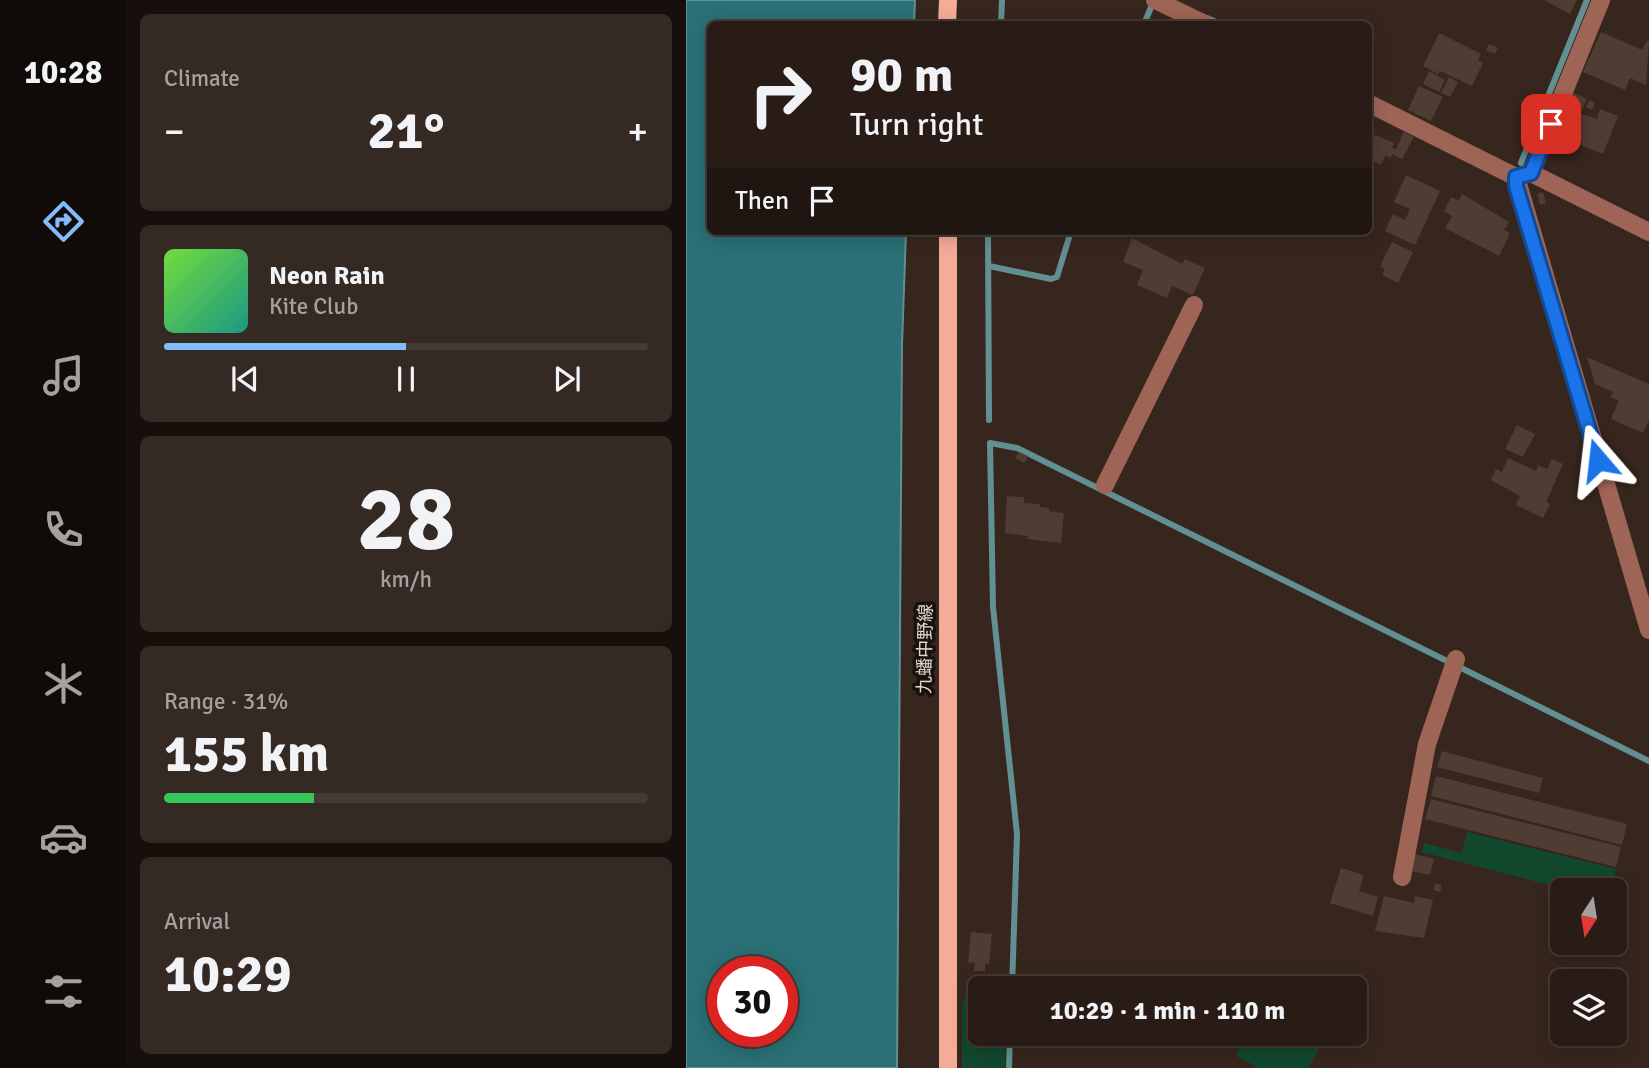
<!DOCTYPE html>
<meta charset="utf-8">
<style>
body{margin:0;font-family:Signika,"Noto Sans JP",sans-serif;background:#352923;color:#f1f3f6;height:100vh;display:flex;flex-direction:column;font-size:26px;white-space:nowrap}
*{box-sizing:border-box;margin:0}
p{font-size:23px;color:#a5a1a1}
.icon{flex:none;width:38px;height:38px;fill:none;stroke:currentColor;stroke-width:2;stroke-linecap:round;stroke-linejoin:round}
.map{position:relative;flex:1;overflow:hidden}
.sheet{display:flex;flex-direction:column;gap:14px;padding:14px;background:#170f0c;width:560px}
.sheet>*{flex:none}
.hud{position:absolute;left:21px;top:21px;width:665px;height:214px;border-radius:10px;box-shadow:0 4px 18px #0003,0 0 0 2px #453a35;background:#291c16;color:#f1f3f6;overflow:hidden}
.needle{width:46px;rotate:192deg}
.buttons{position:absolute;left:864px;top:878px;display:grid;gap:14px}
.buttons a{display:grid;place-items:center;width:77px;height:77px;border-radius:10px;background:#291c16;box-shadow:0 4px 18px #0003,0 0 0 2px #453a35;font-size:35px}
.speed{position:absolute;left:21px;top:956px;display:flex;gap:14px;font-size:35px;font-weight:700;text-align:center}
.speed>*{display:grid;place-content:center;width:91px;height:91px;border-radius:50%;background:#291c16;box-shadow:0 4px 18px #0003,0 0 0 2px #453a35;line-height:1}
.speed .limit{border:10px solid #d22;background:#fff;color:#111}
.pin{position:absolute;display:grid;place-items:center;width:60px;height:60px;color:#fff;margin:-30px;border-radius:14px;box-shadow:0 4px 10px #0006}
.me{position:absolute;width:77px;margin:-38px;rotate:343deg;stroke-linejoin:round;filter:drop-shadow(0 0 5px #0008)}
.turn{display:flex;align-items:center;gap:24px;height:147px;padding:0 28px;font-size:32px}
.turn .icon{width:91px;height:91px;stroke-width:2.5}
.turn b{display:block;font-size:49px;line-height:60px}
.then{display:flex;align-items:center;height:66px;padding:0 28px;background:#0003;gap:14px;font-size:26px}
.big{font-size:52px;font-weight:700;line-height:1.1}
.sheet .card{flex:1;display:flex;flex-direction:column;justify-content:center;gap:10px;min-width:0;padding:0 24px;border-radius:10px;background:#352923}
.sheet .dial{align-items:center;gap:0}
.dial b{font-size:91px;line-height:1}
.song{display:flex;align-items:center;gap:21px}
.cover{width:84px;height:84px;border-radius:10px;background:linear-gradient(135deg,hsl(100 70% 55%),hsl(170 70% 35%))}
.played{height:7px;border-radius:4px;background:linear-gradient(90deg,#82bcfa 50%,#453a35 50%)}
.keys{display:flex;justify-content:space-around;direction:ltr}
.heat{display:flex;justify-content:space-between;align-items:center;font-size:38px;direction:ltr}
.charge{height:10px;border-radius:5px;background:linear-gradient(90deg,#34c759 31%,#453a35 0)}
.trip{position:absolute;left:282px;top:976px;width:399px;height:70px;border-radius:10px;background:#291c16;box-shadow:0 4px 18px #0003,0 0 0 2px #453a35;font-weight:700;line-height:70px;text-align:center}
main{display:flex;flex:1;min-height:0}
.tab-bar{display:flex;flex-direction:column;width:126px;justify-content:space-around;align-items:center;background:#100b09;color:#a5a1a1}
.tab-bar .icon{width:49px;height:49px}
.tab-bar .on{color:#82bcfa}
.tab-bar b{font-size:32px;color:#f1f3f6}
.map>svg:first-child{display:block}
.green{fill:#11482e}
.water{fill:#2a7076;stroke:#629092;stroke-width:2;fill-rule:evenodd}
.lines{fill:none;stroke-linecap:round;stroke-linejoin:round}
.stream{stroke:#629092;stroke-width:6}
.building{fill:#4f3d33}
.minor{stroke:#9e6455;stroke-width:18}
.major{stroke:#f4ac98;stroke-width:18}
.route-casing{stroke:#114b97;stroke-width:18}
.route{stroke:#1a73e8;stroke-width:12}
.labels{text-anchor:middle;dominant-baseline:central;stroke-width:7;stroke-linejoin:round;paint-order:stroke}
.street-label{font-size:18px;fill:#e4d9d2;stroke:#19110d}
</style>
<main>
<nav class="tab-bar">
<b>10:28</b>
<svg class="icon on" aria-label="directions" viewBox="0 0 24 24"><path d="M12 3l9 9-9 9-9-9zM9 14v-3h6M13 9l2 2-2 2"/></svg>
<svg class="icon" aria-label="music" viewBox="0 0 24 24"><path d="M9 18V5l10-2v13"/><circle cx="6" cy="18" r="3"/><circle cx="16" cy="16" r="3"/></svg>
<svg class="icon" aria-label="phone" viewBox="0 0 24 24"><path d="M5 4h4l2 5-3 2q2 4 5 5l2-3 5 2v4C11 20 4 13 5 4z"/></svg>
<svg class="icon" aria-label="climate" viewBox="0 0 24 24"><path d="M12 3v18M4 7l16 10M4 17L20 7"/></svg>
<svg class="icon" aria-label="car" viewBox="0 0 24 24"><path d="M5 17H2v-5l4-1 3-4h7l3 4 3 1v5h-3M9 17h6M6 11h13"/><circle cx="7" cy="17" r="2"/><circle cx="17" cy="17" r="2"/></svg>
<svg class="icon" aria-label="filters" viewBox="0 0 24 24"><path d="M4 7h16M4 17h16"/><circle cx="9" cy="7" r="2"/><circle cx="15" cy="17" r="2"/></svg>
</nav>
<section class="sheet">
<div class="card"><p>Climate</p>
<div class="heat"><a>−</a><b class="big">21°</b><a>+</a></div>
</div>
<div class="card">
<div class="song"><i class="cover"></i><div><b>Neon Rain</b><p>Kite Club</p></div></div>
<div class="played"></div>
<div class="keys"><svg class="icon" aria-label="previous" viewBox="0 0 24 24"><path d="M18 5L8 12l10 7zM5 5v14"/></svg><svg class="icon" aria-label="pause" viewBox="0 0 24 24"><path d="M8 5v14M16 5v14"/></svg><svg class="icon" aria-label="next" viewBox="0 0 24 24"><path d="M6 5l10 7-10 7zM19 5v14"/></svg></div>
</div>
<div class="card dial"><b>28</b><p>km/h</p></div>
<div class="card"><p>Range · 31%</p><b class="big">155 km</b><div class="charge"></div></div>
<div class="card"><p>Arrival</p><b class="big">10:29</b></div>
</section>
<div class="map">
<svg width="963" height="1068" viewBox="0 0 963 1068">
<rect width="100%" height="100%" fill="#37261d"/>
<g class="green">
<polygon points="781,832 930,869 924,891 886,891 736,852 738,843 776,853"/>
<polygon points="286,992 294,992 294,1034 320,1034 319,1068 276,1068 276,1005 280,995"/>
<polygon points="562,1034 628,1034 638,1040 622,1068 573,1068 550,1056"/>
</g>
<path class="water" d="M 0,0 L 229,0 L 228,24 L 24,24 L 24,231 L 220,231 L 216,345 L 211,1068 L 0,1068 ZM 37,971 L 96,971 L 96,1031 L 37,1031 Z"/>
<g class="lines">
<g class="stream">
<polyline points="521,18 535,24"/>
<polyline points="315,24 316,0"/>
<polyline points="458,24 466,5"/>
<polyline points="835,163 901,0"/>
<polyline points="302,231 303,420"/>
<polyline points="303,266 365,279 371,277 385,231"/>
<polyline points="326,989 331,834 307,607 304,443 331,448 963,761"/>
<polyline points="323,1068 324,1034"/>
</g>
</g>
<g class="building">
<polygon points="858,0 891,0 884,14"/>
<polygon points="915,32 956,50 961,41 963,42 960,85 944,78 939,90 897,72"/>
<polygon points="753,33 795,54 792,60 797,63 786,86 754,71 752,74 737,66"/>
<polygon points="803,44 812,48 809,54 800,50"/>
<polygon points="743,71 759,80 753,92 737,84"/>
<polygon points="763,77 772,82 764,97 755,93"/>
<polygon points="733,86 757,97 745,121 722,110"/>
<polygon points="883,91 901,99 895,113 875,107"/>
<polygon points="903,100 909,103 906,110 900,107"/>
<polygon points="914,109 932,116 917,154 895,145 896,142 883,137 882,140 872,137 879,118 891,118 893,113 911,119"/>
<polygon points="718,132 728,137 716,159 706,154 705,158 699,156 695,165 682,159 689,135 708,143 706,148 710,149"/>
<polygon points="720,175 754,191 729,245 699,231 707,214 719,220 724,209 708,202"/>
<polygon points="857,192 860,203 854,205 851,194"/>
<polygon points="776,194 823,222 818,230 824,233 813,256 759,228 766,216 758,211 765,197 773,201"/>
<polygon points="446,238 496,264 499,259 519,268 507,295 486,286 481,298 451,285 457,270 437,262"/>
<polygon points="706,242 727,252 712,283 696,275 699,269 694,266"/>
<polygon points="901,357 963,384 963,420 957,433 925,419 933,401 924,397 927,392 909,384"/>
<polygon points="831,425 849,434 837,457 819,449"/>
<polygon points="333,452 342,456 338,463 329,458"/>
<polygon points="822,458 850,471 852,465 861,469 866,459 877,464 860,502 864,504 857,518 830,505 834,496 805,480 810,469 816,472"/>
<polygon points="321,496 338,497 338,503 354,504 354,507 363,508 363,511 378,513 375,543 341,539 342,536 319,533"/>
<polygon points="756,751 857,778 853,793 751,767"/>
<polygon points="750,776 941,824 936,845 745,796"/>
<polygon points="745,799 935,847 930,867 739,819"/>
<polygon points="729,854 748,859 744,875 725,871"/>
<polygon points="655,868 678,875 673,891 692,897 687,916 644,903"/>
<polygon points="749,883 756,885 754,892 747,890"/>
<polygon points="698,896 728,903 729,896 747,900 738,938 689,931"/>
<polygon points="285,932 306,934 303,964 299,964 299,971 288,971 289,963 282,962"/>
</g>
<g class="lines">
<g class="minor">
<polyline points="469,0 519,24"/>
<polyline points="682,103 830,177 845,173 963,232"/>
<polyline points="845,173 915,0"/>
<polyline points="830,177 963,630"/>
<polyline points="419,485 508,305"/>
<polyline points="716,877 741,744 770,659"/>
</g>
<g class="major">
<polyline points="261,24 262,0"/>
<polyline points="262,231 262,1068"/>
</g>
</g>
<g class="lines">
<defs>
<polyline id="route" points="865,124 845,173 830,177 830,186 912,460"/>
</defs>
<use href="#route" class="route-casing"/>
<use href="#route" class="route"/>
</g>
<g class="labels">
<g class="street-label">
<text transform="translate(239 649) rotate(-89)">九蟠中野線</text>
</g>
</g>
</svg>
<div class="buttons">
<a><svg class="needle" viewBox="-14 -14 28 28"><path d="M0-13l5 13h-10z" fill="#e53935"/><path d="M0 13l5-13h-10z" fill="#a5a1a1"/></svg></a>
<a><svg class="icon" aria-label="layers" viewBox="0 0 24 24"><path d="M12 4l9 5-9 5-9-5zM3 14l9 5 9-5"/></svg></a>
</div>
<div class="speed"><div class="limit">30</div></div>
<div class="pin" style="left:865px;top:124px;background:#d93025"><svg class="icon" aria-label="arrive" viewBox="0 0 24 24"><path d="M6 21V4h12l-3 4 3 4H6"/></svg></div>
<svg class="me" style="left:912px;top:460px" viewBox="-20 -20 40 40"><path d="M0-17L14 15 0 8-14 15z" fill="#1a73e8" stroke="#fff" stroke-width="4"/></svg>
<div class="trip">10:29 · 1 min · 110 m</div>
<div class="hud">
<div class="turn"><svg class="icon" aria-label="right" viewBox="0 0 24 24"><path d="M7 20v-9h11M14 6l5 5-5 5"/></svg><div><b>90 m</b>Turn right</div></div>
<div class="then">Then<svg class="icon" aria-label="arrive" viewBox="0 0 24 24"><path d="M6 21V4h12l-3 4 3 4H6"/></svg></div>
</div>
</div>
</main>
